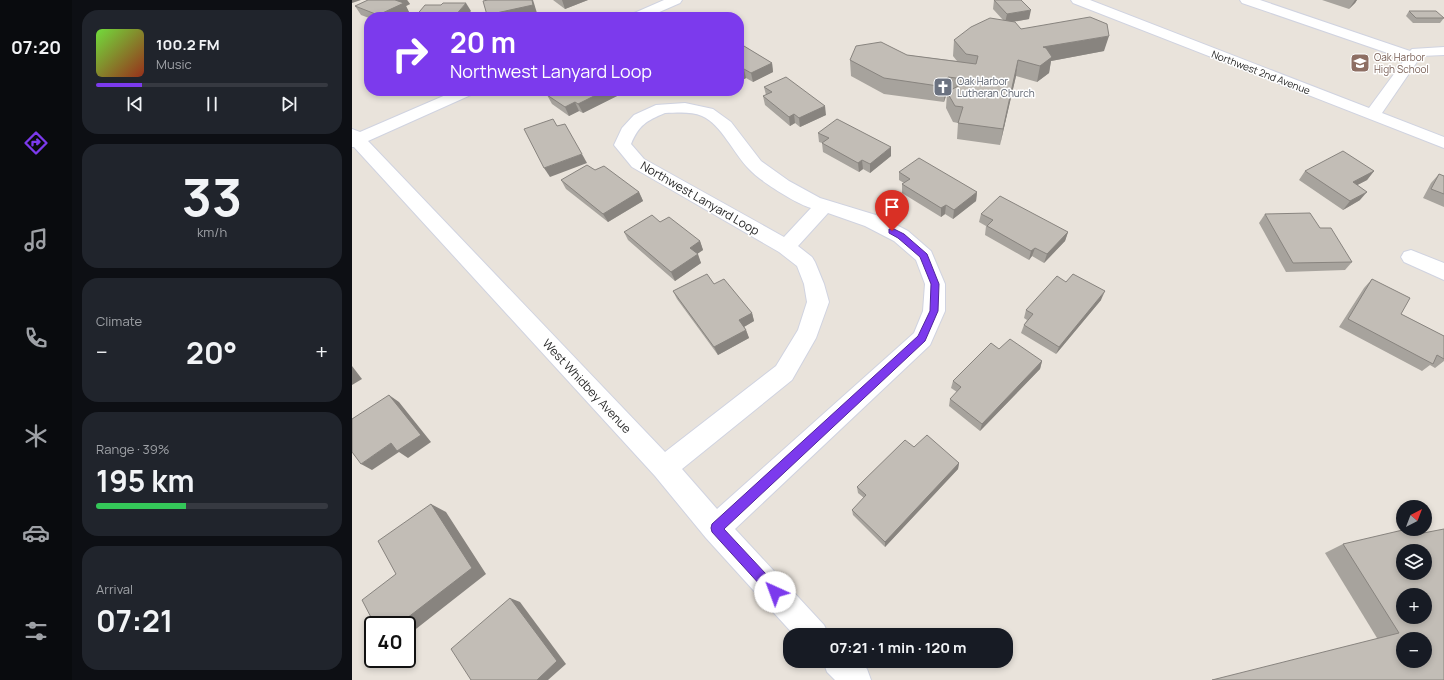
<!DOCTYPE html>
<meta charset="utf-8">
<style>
body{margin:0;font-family:Manrope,sans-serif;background:#20242c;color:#f1f3f6;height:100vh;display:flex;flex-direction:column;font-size:15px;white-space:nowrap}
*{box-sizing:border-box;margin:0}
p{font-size:13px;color:#9ea1a6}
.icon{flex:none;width:22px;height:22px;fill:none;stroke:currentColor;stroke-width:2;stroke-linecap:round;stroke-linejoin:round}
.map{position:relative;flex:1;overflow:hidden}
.sheet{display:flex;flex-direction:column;gap:10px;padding:10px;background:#0d0f14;width:280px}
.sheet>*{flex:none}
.banner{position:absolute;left:12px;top:12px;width:380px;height:84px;border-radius:16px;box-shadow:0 2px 6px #0003;background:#7c3aed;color:#fff;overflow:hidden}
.needle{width:26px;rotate:42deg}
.controls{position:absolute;left:1044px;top:500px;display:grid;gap:8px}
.controls a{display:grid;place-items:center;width:36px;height:36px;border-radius:50%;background:#171b24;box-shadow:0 2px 6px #0003;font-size:20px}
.speed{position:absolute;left:12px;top:616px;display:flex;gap:8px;font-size:20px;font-weight:700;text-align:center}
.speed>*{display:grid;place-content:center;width:52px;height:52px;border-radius:50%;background:#171b24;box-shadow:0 2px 6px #0003;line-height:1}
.speed .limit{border:2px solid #111;border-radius:6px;background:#fff;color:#111}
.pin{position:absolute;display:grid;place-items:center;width:34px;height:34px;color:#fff;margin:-41px -17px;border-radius:50% 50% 50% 0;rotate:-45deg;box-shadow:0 0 4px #0007}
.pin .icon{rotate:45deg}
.me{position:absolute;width:44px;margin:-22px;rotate:317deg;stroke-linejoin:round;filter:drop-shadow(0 0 3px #0008)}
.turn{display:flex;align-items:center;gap:14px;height:84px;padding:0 20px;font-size:18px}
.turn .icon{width:52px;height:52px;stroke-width:2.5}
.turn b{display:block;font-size:28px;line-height:34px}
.big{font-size:30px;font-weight:700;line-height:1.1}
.sheet .card{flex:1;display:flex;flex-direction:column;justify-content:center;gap:6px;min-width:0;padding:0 14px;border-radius:16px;background:#20242c}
.sheet .dial{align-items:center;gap:0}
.dial b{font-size:52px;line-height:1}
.song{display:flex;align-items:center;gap:12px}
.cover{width:48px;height:48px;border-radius:6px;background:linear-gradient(135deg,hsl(100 70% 55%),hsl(10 70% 35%))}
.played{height:4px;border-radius:2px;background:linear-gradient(90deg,#7c3aed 20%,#363941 20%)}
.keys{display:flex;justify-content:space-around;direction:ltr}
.heat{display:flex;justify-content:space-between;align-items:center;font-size:22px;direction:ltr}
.charge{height:6px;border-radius:3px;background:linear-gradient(90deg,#34c759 39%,#363941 0)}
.trip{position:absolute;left:431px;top:628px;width:230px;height:40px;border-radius:16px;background:#171b24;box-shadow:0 2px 6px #0003;font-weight:700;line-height:40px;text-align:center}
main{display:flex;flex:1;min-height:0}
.menu{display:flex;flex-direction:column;width:72px;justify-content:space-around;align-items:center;background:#090b0e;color:#9ea1a6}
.menu .icon{width:28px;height:28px}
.menu .current{color:#7c3aed}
.menu b{font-size:18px;color:#f1f3f6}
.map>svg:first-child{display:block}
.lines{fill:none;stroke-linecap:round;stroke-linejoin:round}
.minor-casing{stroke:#d0d3e0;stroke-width:2}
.minor{fill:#fff;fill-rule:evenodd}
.wall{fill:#a7a39d}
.shaded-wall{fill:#88847f}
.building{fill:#c2bdb6;stroke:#88847f;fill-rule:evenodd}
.route{fill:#7c3aed;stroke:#51269a}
.labels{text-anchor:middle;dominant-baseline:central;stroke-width:3;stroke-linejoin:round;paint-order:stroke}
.far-education-label{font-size:10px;fill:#785e54;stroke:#fff;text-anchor:start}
.far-street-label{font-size:10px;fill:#282828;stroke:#fff}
.far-worship-label{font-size:10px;fill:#5b616d;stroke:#fff;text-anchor:start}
.street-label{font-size:12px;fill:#282828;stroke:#fff}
</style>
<main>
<nav class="menu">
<b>07:20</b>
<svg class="icon current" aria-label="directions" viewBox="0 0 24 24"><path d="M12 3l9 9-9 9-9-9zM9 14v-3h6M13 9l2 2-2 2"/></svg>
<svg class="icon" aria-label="music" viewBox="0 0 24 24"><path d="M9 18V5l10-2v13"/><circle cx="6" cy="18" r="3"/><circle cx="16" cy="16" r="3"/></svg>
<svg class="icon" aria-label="phone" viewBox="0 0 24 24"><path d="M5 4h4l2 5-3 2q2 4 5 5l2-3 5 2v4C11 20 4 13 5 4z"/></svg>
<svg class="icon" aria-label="climate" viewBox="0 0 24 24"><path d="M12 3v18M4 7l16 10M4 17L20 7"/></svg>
<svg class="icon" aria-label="car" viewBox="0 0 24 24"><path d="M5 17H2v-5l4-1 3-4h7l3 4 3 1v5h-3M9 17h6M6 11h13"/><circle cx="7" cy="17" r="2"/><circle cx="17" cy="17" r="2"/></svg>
<svg class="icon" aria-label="filters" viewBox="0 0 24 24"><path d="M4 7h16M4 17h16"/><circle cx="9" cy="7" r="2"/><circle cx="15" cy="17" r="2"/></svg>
</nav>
<section class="sheet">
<div class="card">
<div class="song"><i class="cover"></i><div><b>100.2 FM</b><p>Music</p></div></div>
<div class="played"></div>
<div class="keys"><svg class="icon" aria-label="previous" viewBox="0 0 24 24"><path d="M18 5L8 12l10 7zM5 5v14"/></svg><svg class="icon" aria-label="pause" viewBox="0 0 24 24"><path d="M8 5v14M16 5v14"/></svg><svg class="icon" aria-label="next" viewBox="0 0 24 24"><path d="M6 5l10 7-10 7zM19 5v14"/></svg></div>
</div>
<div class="card dial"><b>33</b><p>km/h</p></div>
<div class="card"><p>Climate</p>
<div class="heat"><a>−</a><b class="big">20°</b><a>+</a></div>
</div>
<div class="card"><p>Range · 39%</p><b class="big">195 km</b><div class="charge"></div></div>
<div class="card"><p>Arrival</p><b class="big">07:21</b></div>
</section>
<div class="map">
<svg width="1092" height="680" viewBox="0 0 1092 680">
<rect width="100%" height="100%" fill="#e9e3db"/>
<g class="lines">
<defs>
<g id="minor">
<polygon points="312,0 330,0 328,3 296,17 278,17 280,14"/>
<polygon points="719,0 738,0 1017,108 1053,59 890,3 888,0 908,0 1058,51 1060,49 1092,47 1092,55 1069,56 1030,113 1092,137 1092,148 721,3"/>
<path d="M 103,91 L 124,91 L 121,94 L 16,141 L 313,452 L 424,366 L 446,330 L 455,302 L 452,284 L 445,266 L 427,252 L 280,167 L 262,145 L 270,128 L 282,115 L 304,105 L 333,103 L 361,109 L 379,122 L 409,161 L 437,181 L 468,198 L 527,216 L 556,231 L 579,251 L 593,284 L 593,311 L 578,345 L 383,529 L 472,625 L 477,635 L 442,635 L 354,538 L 303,476 L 2,147 L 0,147 L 0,129 L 8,132 ZM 313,113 C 324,113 339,111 350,116 C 369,124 382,154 397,169 C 408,181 443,203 459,208 L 432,237 L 292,159 L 279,144 C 287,125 294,121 313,113 ZM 476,213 L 513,226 L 542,241 L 564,260 L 573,284 L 571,311 L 562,333 L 365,509 L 330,469 L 440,380 L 464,338 L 477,302 L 472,284 L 463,262 L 460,257 L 446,246 Z"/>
<polygon points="1059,250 1092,263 1092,280 1052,262 1049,257 1052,252"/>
<polygon points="471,661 507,661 515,669 519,680 483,680 475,672"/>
</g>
</defs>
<use href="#minor" class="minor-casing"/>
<use href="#minor" class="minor"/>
</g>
<g class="wall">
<polygon points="16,0 55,0 58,4 54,6 57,12 47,17 17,17 17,18 9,15 3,6"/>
<polygon points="201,0 236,0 213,9"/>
<polygon points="642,0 677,19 661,22 669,29 752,51 699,61 697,73 685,82 664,76 648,145 605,139 606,123 601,122 594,108 595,93 592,102 532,94 499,76 498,60 555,55 605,61 601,56 602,40 651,20 641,9"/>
<polygon points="970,0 1005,0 1003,3 997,9"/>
<polygon points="1057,11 1092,18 1088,23 1061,23 1054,16"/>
<polygon points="387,43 420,63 421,72 401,82 394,78 387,82"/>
<polygon points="412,87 474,115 448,127 443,123 438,126 413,105 411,96 414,95"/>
<polygon points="195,95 267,95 231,113 227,111 217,116 200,104"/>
<polygon points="466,133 539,156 518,173 511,169 507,172 471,152 470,143 467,142"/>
<polygon points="243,170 287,192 291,201 256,222 214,189 209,180"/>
<polygon points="953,171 1022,171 1015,180 1005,185 1008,200 991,210 947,180"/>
<polygon points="547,172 625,192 624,201 601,219 593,214 589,217 550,193 550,184 552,183 547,180"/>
<polygon points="1087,174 1092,176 1092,207 1071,198 1079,183"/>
<polygon points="629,214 716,232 713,241 692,263 680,256 677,260 633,235 634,226 627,222"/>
<polygon points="913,214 1000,262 993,270 934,272 907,223"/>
<polygon points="308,222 348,241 351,250 345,254 349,263 323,281 276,240 272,232"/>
<polygon points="1020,279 1049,314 1092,336 1092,361 1083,368 1078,365 1070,371 987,327 1012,288"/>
<polygon points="714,282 749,300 704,354 669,333 672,325 675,320 672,318 674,310"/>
<polygon points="362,284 400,313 402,321 392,327 394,330 397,338 366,355 325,299 321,291"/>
<polygon points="647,349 690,361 688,369 628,431 597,406 598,399 605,392 599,388 601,381"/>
<polygon points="562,447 607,463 606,469 533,547 501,515 500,510 512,498 506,493 505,487"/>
<polygon points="1066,534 1092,680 1025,638 973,553 991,544"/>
</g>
<g class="shaded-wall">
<polygon points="0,0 9,0 0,3"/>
<polygon points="43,0 55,0 58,4 54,6 57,12 47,17 27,17 26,15"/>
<polygon points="180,0 181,0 185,13 169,17 136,17 135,15"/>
<polygon points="210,0 236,0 213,9"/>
<polygon points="1003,0 1005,0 1003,3 997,9"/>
<polygon points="114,3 119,11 114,17 102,17"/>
<polygon points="679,10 677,19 653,23 655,14"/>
<polygon points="757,36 752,51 699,61 697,73 685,82 688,66 691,47"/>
<polygon points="666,60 664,76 648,145 651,129"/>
<polygon points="420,63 421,72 401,82 399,73"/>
<polygon points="392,69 394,78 387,82 387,71"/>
<polygon points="596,77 595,93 592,102 593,87"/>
<polygon points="252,91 266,91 267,95 231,113 226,104"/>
<polygon points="223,102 227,111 217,116 213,107"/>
<polygon points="473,106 474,115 448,127 447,118"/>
<polygon points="442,114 443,123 438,126 437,117"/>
<polygon points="539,147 539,156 518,173 518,164"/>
<polygon points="230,154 235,163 198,177 192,168"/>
<polygon points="510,160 511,169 507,172 506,163"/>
<polygon points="1022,171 1015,180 994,191 1001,182"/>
<polygon points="287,192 291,201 256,222 251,214"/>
<polygon points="625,192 624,201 601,219 602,210"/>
<polygon points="1015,192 1008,200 991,210 998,201"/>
<polygon points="594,205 593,214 589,217 589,208"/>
<polygon points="716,232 713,241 692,263 695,254"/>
<polygon points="348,241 351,250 342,256 338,248"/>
<polygon points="683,248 680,256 677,260 679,251"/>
<polygon points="346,254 349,263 323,281 319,272"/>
<polygon points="753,291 749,300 704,354 707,347"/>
<polygon points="400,313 402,321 390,328 387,320"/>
<polygon points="394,330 397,338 366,355 362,347"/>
<polygon points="690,361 688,369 628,431 630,424"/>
<polygon points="0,366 10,379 0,385"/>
<polygon points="37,395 47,402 79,442 56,458 47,452 20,470 9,464 39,443"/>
<polygon points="607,463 606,469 533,547 533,542"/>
<polygon points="79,504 94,512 134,574 55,636 55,625 46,625"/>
<polygon points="158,598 168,602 214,664 196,680 185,680"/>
</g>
<g class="building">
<polygon points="16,0 43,0 52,3 26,15 3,6"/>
<polygon points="136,0 180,0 181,5 135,15 131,1"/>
<polygon points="642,0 669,0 679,10 655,14"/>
<polygon points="91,3 114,3 102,17 63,17 73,5 89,5"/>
<polygon points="1057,11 1084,11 1092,18 1064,18"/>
<polygon points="738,17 755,24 757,36 691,47 694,48 700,57 688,66 666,60 651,129 606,123 611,107 603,106 595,92 610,84 617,85 619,80 596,77 593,87 532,78 498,60 504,46 529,42 555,55 624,64 626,56 614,54 602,40 619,27 638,18 663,22 669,29"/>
<polygon points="387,43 420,63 399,73 392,69 387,71"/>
<polygon points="434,77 473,106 447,118 442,114 437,117 411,96 420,92 412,87"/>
<polygon points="203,91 252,91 226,104 223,102 213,107 195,95"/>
<polygon points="201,119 205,126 213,124 230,154 192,168 172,129"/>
<polygon points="485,119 539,147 518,164 510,160 506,163 470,143 477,138 466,133"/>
<polygon points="991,151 1022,171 1001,182 1015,192 998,201 953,171"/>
<polygon points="567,158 625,192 602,210 594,205 589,208 550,184 558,179 547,172"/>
<polygon points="235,165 243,170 252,166 287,192 251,214 209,180"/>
<polygon points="1087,174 1092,176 1092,194 1079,189"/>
<polygon points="648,196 716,232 695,254 683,248 679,251 635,226 641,220 629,214"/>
<polygon points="958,213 968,228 979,228 1000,262 941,263 913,214"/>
<polygon points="300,215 308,222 317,217 348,241 338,248 346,254 319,272 272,232"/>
<polygon points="355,274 362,284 372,279 400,313 387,320 394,330 362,347 321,291"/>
<polygon points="721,274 753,291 707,347 672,325 681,314 674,310 705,276 714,282"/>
<polygon points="1020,279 1058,298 1049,314 1092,336 1092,359 1085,355 1081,364 996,319"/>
<polygon points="658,339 690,361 630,424 598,399 609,387 601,381 639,343 647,349"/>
<polygon points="37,395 69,435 45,451 39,443 9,464 0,452 0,419"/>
<polygon points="575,435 607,463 533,542 500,510 514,495 505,487 553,440 562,447"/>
<polygon points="79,504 120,568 46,625 23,625 10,600 44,574 26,541"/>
<path d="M 1055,529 L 1061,529 L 1066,534 L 1092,529 L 1092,680 L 860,680 L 1047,633 L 991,544 ZM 1051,551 L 1073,551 L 1073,573 L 1051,573 ZM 1051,595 L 1073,595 L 1073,617 L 1051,617 ZM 1051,639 L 1073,639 L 1073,661 L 1051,661 Z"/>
<polygon points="158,598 205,661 185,680 119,680 99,649"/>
</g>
<polygon class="route" points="537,229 542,229 552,234 575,254 587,284 586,311 573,341 372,529 427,588 429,592 427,597 423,598 419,597 360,532 359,528 360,524 566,336 578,311 579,284 568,257 546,238 537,233"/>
<defs>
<symbol id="school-square" viewBox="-11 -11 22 22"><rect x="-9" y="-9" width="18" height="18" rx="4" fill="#8d6e63" stroke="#fff"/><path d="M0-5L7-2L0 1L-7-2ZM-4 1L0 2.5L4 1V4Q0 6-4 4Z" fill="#fff"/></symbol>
<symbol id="church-square" viewBox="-11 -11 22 22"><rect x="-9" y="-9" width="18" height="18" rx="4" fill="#6b7280" stroke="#fff"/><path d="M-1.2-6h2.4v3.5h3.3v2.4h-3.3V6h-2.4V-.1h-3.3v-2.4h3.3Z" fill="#fff"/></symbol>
</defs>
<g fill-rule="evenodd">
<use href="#school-square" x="997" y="52" width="22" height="22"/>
<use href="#church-square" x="580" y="76" width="22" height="22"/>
</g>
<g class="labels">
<g class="far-education-label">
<text x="1022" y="57">Oak Harbor<tspan x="1022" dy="12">High School</tspan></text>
</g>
<g class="far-street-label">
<text transform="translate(909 72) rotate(21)">Northwest 2nd Avenue</text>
</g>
<g class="far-worship-label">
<text x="605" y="81">Oak Harbor<tspan x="605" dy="12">Lutheran Church</tspan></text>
</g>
<g class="street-label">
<text transform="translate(348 198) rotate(30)">Northwest Lanyard Loop</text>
<text transform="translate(235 386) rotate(47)">West Whidbey Avenue</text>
</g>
</g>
</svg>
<div class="controls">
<a><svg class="needle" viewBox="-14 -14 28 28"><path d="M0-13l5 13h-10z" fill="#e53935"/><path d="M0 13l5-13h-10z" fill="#9ea1a6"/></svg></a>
<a><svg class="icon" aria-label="layers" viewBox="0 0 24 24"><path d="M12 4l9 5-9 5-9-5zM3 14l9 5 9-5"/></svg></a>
<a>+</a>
<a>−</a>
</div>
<div class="speed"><div class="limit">40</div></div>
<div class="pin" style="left:540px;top:231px;background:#d93025"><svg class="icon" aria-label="arrive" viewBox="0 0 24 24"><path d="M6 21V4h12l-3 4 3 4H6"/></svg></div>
<svg class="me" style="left:423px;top:592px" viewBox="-20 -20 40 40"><circle r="19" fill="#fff"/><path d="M0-13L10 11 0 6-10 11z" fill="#7c3aed"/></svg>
<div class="trip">07:21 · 1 min · 120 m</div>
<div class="banner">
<div class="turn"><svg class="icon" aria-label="right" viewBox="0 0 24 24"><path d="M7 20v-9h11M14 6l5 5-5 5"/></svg><div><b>20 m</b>Northwest Lanyard Loop</div></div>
</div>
</div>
</main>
